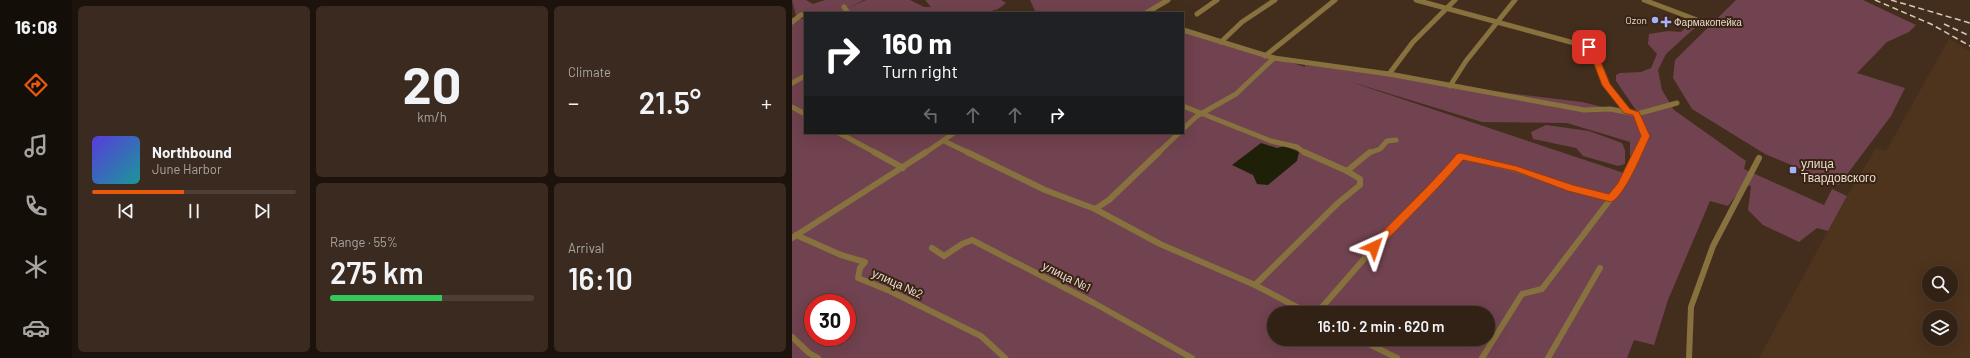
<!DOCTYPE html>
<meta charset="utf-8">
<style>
body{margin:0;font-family:Barlow,sans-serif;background:#3a2a1f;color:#f1f3f6;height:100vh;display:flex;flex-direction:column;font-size:15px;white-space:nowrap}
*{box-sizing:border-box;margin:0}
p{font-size:13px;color:#a8a4a1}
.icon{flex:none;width:22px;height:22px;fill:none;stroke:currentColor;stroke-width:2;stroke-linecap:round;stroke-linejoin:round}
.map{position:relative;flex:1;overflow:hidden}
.sheet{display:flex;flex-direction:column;gap:6px;padding:6px;background:#1c130c;width:720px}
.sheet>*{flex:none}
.guide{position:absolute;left:12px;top:12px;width:380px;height:122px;border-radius:0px;box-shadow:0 4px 16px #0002,0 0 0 1px #4d3f35;background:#202124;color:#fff;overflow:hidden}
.fabs{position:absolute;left:1130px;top:266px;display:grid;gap:8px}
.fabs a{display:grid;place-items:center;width:36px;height:36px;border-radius:50%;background:#322216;box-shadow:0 4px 16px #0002,0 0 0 1px #4d3f35;font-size:20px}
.speed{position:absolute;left:12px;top:294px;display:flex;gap:8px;font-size:20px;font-weight:700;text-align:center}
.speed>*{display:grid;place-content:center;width:52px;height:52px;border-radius:50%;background:#322216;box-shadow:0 4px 16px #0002,0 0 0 1px #4d3f35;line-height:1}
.speed .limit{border:6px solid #d22;background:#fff;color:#111}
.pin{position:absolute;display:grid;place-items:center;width:34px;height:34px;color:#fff;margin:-17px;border-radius:8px;box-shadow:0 2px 6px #0006}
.me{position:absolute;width:44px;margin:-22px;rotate:42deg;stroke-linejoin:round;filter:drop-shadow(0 0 3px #0008)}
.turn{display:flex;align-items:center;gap:14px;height:84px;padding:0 12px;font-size:18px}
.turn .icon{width:52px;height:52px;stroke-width:2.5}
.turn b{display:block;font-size:28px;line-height:34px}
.lanes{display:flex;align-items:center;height:38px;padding:0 12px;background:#0003;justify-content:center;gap:20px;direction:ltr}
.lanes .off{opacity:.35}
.big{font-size:30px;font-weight:600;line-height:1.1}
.sheet .tile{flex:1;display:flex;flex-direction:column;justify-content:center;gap:6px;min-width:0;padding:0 14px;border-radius:6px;background:#3a2a1f}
.sheet .dial{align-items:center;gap:0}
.dial b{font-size:52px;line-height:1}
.song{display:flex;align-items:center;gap:12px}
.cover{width:48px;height:48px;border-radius:6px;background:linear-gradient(135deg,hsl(250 70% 55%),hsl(180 70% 35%))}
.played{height:4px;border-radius:2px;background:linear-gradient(90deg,#ea580c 45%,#4d3f35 45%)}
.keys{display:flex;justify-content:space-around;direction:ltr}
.heat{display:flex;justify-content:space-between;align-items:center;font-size:22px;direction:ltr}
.charge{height:6px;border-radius:3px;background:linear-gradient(90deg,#34c759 55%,#4d3f35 0)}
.sheet .tiles{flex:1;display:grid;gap:6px;grid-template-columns:repeat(3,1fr)}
.tile:first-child{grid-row:span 2}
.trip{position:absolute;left:475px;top:306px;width:228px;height:40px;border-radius:20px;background:#322216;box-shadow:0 4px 16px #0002,0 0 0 1px #4d3f35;font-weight:600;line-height:40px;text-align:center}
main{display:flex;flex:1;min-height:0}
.tab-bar{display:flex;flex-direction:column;width:72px;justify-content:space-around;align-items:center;background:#140e09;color:#a8a4a1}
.tab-bar .icon{width:28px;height:28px}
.tab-bar .current{color:#ea580c}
.tab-bar b{font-size:18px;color:#f1f3f6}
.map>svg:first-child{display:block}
.built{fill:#4e331d;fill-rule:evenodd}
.green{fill:#71424f;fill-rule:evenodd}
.water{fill:#1e2108}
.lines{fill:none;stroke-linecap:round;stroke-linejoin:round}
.street-far1{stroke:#87713e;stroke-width:5}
.street{stroke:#87713e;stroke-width:6}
.rail{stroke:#d7c8bd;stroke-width:1.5;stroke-dasharray:6 3.5;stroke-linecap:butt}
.route{fill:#ea580c;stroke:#983908}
.poi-dot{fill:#a6b1fc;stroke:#392413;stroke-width:1.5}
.labels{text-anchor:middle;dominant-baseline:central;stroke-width:4;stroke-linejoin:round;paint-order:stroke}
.far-poi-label{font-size:10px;fill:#e8dad0;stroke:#392413;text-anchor:end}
.poi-label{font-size:12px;fill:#e8dad0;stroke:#392413;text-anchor:start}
.street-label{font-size:12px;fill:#e8dad0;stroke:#392413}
</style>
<main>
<nav class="tab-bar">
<b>16:08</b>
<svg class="icon current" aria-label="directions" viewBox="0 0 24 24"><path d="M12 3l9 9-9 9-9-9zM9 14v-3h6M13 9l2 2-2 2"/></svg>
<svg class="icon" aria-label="music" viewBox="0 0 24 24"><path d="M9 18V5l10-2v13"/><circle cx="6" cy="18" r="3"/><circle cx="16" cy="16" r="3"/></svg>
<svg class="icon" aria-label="phone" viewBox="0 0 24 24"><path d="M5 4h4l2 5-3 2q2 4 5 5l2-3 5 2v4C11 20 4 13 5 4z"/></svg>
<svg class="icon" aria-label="climate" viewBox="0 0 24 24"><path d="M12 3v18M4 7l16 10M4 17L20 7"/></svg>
<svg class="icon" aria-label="car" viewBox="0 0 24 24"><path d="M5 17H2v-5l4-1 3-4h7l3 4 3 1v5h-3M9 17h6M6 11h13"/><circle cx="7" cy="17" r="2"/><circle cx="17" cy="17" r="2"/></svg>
</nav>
<section class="sheet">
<div class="tiles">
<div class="tile">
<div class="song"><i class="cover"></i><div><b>Northbound</b><p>June Harbor</p></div></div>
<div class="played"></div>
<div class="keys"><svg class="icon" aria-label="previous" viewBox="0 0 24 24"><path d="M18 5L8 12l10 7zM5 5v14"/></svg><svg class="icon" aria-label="pause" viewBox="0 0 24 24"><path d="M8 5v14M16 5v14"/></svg><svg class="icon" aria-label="next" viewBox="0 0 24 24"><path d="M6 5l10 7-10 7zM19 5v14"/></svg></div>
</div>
<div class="tile dial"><b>20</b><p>km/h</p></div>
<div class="tile"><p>Climate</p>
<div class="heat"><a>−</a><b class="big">21.5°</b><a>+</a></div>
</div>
<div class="tile"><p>Range · 55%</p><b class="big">275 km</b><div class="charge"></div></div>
<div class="tile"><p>Arrival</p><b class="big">16:10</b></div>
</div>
</section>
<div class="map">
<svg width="1178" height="358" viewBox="0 0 1178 358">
<rect width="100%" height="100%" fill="#432e1d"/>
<path class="built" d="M 1157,39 L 1178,51 L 1178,358 L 967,358 L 1055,196 L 1084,148 L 1094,151 ZM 1137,273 L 1159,273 L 1159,295 L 1137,295 ZM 1137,317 L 1159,317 L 1159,339 L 1137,339 Z"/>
<g class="green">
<polygon points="0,0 14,0 21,4 33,0 72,0 55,8 74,0 118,0 132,7 139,7 133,0 209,0 214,3 206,9 192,13 13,13 13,17 4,16"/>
<polygon points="238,0 375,0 356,13 244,13"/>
<polygon points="944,0 1071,0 1124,25 1117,32 1095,42 1065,73 1113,88 1099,116 1047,185 973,154 900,109 881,78 883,60"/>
<path d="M 0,18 L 13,19 L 13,133 L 391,133 L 391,27 L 513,67 L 513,65 L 606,73 L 659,86 L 790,102 L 848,116 L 824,81 L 824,75 L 828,73 L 849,72 L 859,68 L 865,54 L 856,44 L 857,34 L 876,31 L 889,32 L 900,21 L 908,23 L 874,54 L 866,70 L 870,90 L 882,110 L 954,161 L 952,169 L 1032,205 L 1040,189 L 1055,196 L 1036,231 L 1025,228 L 1007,242 L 971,225 L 956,210 L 959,186 L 952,185 L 936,206 L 918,201 L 876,300 L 862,345 L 842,340 L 835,358 L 0,358 ZM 556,81 L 690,122 L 775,123 L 838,142 L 838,175 ZM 21,303 L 55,303 L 55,337 L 21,337 ZM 482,313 L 696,313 L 696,339 L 482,339 Z"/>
<polygon points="754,125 797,131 830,143 833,150 833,164 826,166 791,156 784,148 741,139 739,132"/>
</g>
<polygon class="water" points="469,143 485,148 493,146 507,152 505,161 476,185 465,184 461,175 440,165"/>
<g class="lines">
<g class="street-far1">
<polyline points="624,0 797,47 800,50 814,85 835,111"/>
<polyline points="852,0 913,23"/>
<polyline points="52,7 56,13"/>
<polyline points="354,13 376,0"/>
<polyline points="405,14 425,0"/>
<polyline points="0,22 9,15"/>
<polyline points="391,30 482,58 597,74 792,110 818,109 845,114 885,103"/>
<polyline points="429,42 450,22 483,0"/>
<polyline points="473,56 543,0"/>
<polyline points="597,74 621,42 663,0"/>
<polyline points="0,83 13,76"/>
<polyline points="658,86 674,61 723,0"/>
<polyline points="391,106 479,141 505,147 513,153"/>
<polyline points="0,107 13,114"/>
<polyline points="391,129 405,116 444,94 482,58"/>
<polyline points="47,133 84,153"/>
<polyline points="152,141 177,153"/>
<polyline points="133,153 162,133"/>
<polyline points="366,153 387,133"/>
<polyline points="577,153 588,149 595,141 604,140"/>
<polyline points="845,153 853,136 845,114"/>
</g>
<g class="street">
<polyline points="82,152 111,168"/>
<polyline points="175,152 253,190 303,209 368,244 463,285 516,313"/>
<polyline points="512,152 555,171"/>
<polyline points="303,209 317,200 367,152"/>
<polyline points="4,235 49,255 73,262 68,268 66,278 98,291 189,336 213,358"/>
<polyline points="0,238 134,152"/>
<polyline points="140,248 152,256 170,244 180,240 302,303 400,358"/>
<polyline points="463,285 546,203 568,185 568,179 555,171 578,152"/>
<polyline points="525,313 592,236 669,156 724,169 779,188 819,198"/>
<polyline points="0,337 17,353 26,358"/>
<polyline points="567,339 605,358"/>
<polyline points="690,358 730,294 750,289 830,184 845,152"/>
<polyline points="756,358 808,268"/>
<polyline points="897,358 899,307 921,246 967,158"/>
</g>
<g class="rail">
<polyline points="1083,0 1139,24 1178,46"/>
<polyline points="1099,0 1178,23"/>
<polyline points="1152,24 1178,36"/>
</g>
</g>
<path class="route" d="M 794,45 L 799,45 L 804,50 L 818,84 L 838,109 L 847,112 L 858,136 C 852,149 832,198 819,202 L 776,191 L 723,171 L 671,160 C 644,191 614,220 585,250 L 578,250 L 577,247 L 578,245 C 607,214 638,186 665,154 L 668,153 L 724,166 L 781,185 L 817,194 L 826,183 L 849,136 L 841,115 L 832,113 L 810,85 L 797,51 L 793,47 Z"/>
<g class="poi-dot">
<circle cx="863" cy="20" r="4"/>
<path d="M872 16h4v4h4v4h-4v4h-4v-4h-4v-4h4z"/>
<rect x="997" y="166" width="8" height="8" rx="2"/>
</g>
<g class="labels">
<g class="far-poi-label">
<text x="855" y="20">Ozon</text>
<text x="882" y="22" text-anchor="start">Фармакопейка</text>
</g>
<g class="poi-label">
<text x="1009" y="163">улица<tspan x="1009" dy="14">Твардовского</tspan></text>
</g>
<g class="street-label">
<text transform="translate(275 276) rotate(27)">улица №1</text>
<text transform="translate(106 283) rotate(25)">улица №2</text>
</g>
</g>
</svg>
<div class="fabs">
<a><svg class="icon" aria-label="search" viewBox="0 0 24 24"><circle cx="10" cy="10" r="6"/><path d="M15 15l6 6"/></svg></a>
<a><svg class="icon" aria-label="layers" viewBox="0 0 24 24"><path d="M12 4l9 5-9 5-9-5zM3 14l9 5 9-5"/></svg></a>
</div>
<div class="speed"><div class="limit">30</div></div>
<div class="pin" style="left:797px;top:47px;background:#d93025"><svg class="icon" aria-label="arrive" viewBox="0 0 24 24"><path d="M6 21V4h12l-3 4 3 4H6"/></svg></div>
<svg class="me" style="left:582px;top:247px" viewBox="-20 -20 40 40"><path d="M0-17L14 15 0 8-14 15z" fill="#ea580c" stroke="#fff" stroke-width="4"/></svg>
<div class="trip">16:10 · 2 min · 620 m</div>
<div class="guide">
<div class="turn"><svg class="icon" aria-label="right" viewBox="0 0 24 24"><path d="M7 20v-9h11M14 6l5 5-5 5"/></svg><div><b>160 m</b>Turn right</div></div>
<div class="lanes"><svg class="icon off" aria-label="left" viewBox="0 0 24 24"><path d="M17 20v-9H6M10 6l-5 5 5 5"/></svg><svg class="icon off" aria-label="ahead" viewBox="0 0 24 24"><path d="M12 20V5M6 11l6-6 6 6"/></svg><svg class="icon off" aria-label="ahead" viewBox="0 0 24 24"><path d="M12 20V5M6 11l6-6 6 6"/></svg><svg class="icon" aria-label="right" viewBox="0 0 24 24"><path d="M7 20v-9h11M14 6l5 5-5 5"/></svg></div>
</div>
</div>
</main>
